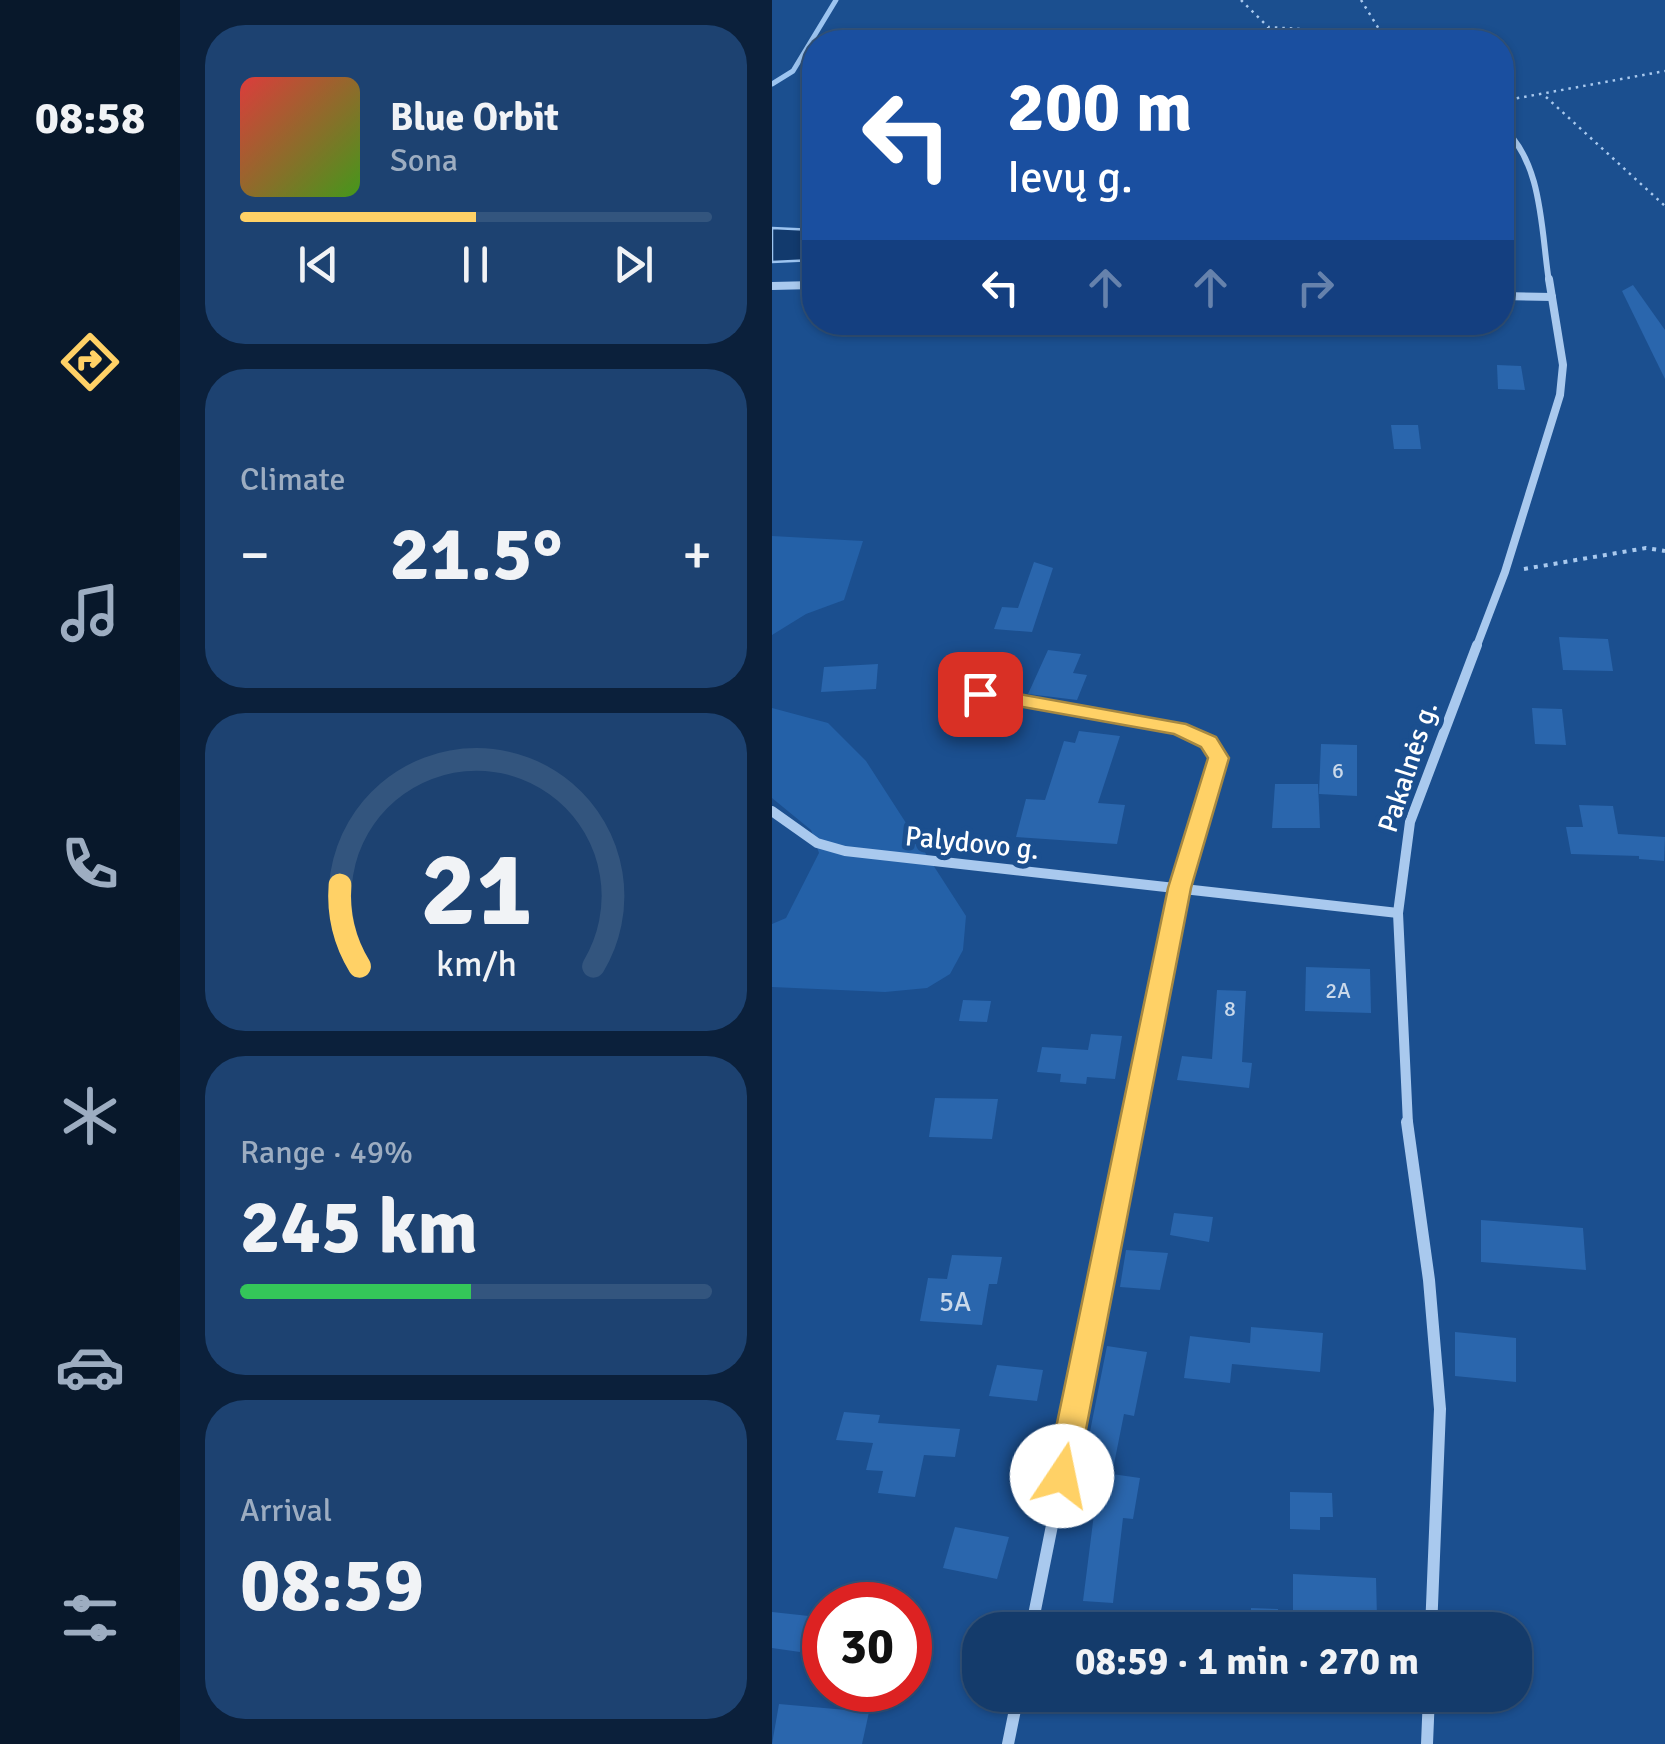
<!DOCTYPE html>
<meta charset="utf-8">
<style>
body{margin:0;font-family:Signika,sans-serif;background:#1d4271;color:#f1f3f6;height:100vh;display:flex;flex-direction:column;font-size:38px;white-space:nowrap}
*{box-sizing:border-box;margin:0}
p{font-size:32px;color:#9dadc1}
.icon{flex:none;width:55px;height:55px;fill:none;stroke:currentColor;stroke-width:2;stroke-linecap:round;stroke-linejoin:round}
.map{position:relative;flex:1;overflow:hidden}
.panel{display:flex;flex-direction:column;gap:25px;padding:25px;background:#0b203b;width:592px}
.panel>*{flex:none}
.guide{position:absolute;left:30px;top:30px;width:712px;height:305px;border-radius:40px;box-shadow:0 2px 8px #0004,0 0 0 2px #33557e;background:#1a4fa0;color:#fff;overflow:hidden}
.speed{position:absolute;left:30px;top:1582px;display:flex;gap:20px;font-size:50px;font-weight:700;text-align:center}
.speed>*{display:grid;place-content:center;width:130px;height:130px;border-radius:50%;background:#143b6b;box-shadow:0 2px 8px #0004,0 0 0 2px #33557e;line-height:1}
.speed .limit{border:15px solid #d22;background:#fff;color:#111}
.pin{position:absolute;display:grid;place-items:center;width:85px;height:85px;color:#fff;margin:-42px;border-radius:20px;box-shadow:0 5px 15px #0006}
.me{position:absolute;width:110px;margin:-55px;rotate:11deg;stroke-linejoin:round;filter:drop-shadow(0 0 8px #0008)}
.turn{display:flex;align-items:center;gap:35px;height:210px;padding:0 40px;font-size:45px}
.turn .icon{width:130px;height:130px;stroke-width:2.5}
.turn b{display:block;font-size:70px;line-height:85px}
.lanes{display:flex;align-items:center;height:95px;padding:0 40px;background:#0003;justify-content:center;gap:50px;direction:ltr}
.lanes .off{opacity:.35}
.big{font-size:75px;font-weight:700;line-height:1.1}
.panel .card{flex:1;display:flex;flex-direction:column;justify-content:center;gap:15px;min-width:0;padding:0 35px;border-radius:40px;background:#1d4271}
.panel .dial{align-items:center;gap:0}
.dial svg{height:260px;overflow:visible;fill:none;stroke:#33557e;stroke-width:7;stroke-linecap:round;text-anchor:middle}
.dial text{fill:#f1f3f6;stroke:none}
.song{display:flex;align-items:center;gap:30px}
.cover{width:120px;height:120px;border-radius:15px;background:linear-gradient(135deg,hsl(0 70% 55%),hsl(100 70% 35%))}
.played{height:10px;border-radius:5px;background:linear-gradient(90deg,#ffd166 50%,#33557e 50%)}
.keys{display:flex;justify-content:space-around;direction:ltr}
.heat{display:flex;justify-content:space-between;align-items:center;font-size:55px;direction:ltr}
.charge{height:15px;border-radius:8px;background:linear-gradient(90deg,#34c759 49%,#33557e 0)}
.trip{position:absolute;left:190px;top:1612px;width:570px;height:100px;border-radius:40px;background:#143b6b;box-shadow:0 2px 8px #0004,0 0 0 2px #33557e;font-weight:700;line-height:100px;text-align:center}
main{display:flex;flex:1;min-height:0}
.tab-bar{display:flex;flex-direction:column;width:180px;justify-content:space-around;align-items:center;background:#08182b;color:#9dadc1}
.tab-bar .icon{width:70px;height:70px}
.tab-bar .selected{color:#ffd166}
.tab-bar b{font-size:45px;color:#f1f3f6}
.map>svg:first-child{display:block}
.green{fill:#2461a8}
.water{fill:#123a6d;stroke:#9cc4f0;stroke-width:2.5}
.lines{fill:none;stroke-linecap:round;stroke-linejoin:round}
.stream{stroke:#9cc4f0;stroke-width:5}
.building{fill:#2a66ad}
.path-far1{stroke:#a9c9ee;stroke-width:2.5;stroke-dasharray:2.5 5;stroke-linecap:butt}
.path{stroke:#a9c9ee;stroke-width:4;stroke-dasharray:4 6;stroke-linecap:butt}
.street-far3{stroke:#a9c9ee;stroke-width:6}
.street-far2{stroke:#a9c9ee;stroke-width:8}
.street-far1{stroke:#a9c9ee;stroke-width:10}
.street{stroke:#a9c9ee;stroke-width:12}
.route{fill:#ffd166;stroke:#a68842;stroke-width:2.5}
.labels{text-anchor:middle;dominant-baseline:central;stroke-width:10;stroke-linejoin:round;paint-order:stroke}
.number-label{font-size:22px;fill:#cad9ea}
.street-label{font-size:28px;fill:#fff;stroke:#1b4f8f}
.near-number-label{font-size:28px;fill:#cad9ea}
</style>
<main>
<nav class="tab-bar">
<b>08:58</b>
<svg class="icon selected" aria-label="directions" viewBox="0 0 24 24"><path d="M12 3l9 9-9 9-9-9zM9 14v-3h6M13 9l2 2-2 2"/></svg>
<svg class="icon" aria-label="music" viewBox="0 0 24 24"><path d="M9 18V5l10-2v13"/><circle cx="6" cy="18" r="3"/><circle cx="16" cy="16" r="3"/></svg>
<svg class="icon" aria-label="phone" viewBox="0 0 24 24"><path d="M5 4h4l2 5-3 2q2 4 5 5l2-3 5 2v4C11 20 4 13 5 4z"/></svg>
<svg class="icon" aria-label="climate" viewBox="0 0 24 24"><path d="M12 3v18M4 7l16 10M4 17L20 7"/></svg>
<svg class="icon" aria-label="car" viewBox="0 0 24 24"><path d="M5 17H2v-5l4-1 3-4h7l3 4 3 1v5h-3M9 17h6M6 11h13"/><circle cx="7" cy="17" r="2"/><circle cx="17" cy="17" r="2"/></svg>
<svg class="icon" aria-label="filters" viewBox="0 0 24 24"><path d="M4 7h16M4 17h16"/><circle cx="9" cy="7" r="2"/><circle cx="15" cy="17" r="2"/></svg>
</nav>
<section class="panel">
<div class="card">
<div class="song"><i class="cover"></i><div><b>Blue Orbit</b><p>Sona</p></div></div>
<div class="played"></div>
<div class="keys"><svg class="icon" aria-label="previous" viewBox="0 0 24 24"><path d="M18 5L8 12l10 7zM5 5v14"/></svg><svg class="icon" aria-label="pause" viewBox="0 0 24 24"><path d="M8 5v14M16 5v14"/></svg><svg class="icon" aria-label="next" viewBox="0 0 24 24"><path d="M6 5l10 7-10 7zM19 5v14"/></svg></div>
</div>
<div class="card"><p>Climate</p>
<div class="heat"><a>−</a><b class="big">21.5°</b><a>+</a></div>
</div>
<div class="card dial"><svg viewBox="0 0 100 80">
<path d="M14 69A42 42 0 1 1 86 69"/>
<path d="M14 69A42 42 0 0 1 8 44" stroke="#ffd166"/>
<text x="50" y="56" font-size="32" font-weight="700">21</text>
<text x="50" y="72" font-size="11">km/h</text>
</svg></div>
<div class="card"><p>Range · 49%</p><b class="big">245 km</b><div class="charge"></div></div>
<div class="card"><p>Arrival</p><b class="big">08:59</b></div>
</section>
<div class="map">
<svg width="893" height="1744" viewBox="0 0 893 1744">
<rect width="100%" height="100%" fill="#1b4f8f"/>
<g class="green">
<polygon points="0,536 91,541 72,600 34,614 0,635"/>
<polygon points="0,708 56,723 94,761 194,916 191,950 178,974 155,988 113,992 0,987 0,924 14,918 47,853 39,830 0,798"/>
</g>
<polygon class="water" points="0,228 42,230 42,260 0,262"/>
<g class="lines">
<polyline class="stream" points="0,84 21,71 64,0"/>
</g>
<g class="building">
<polygon points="861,285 893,330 893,379 850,291"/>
<polygon points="725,365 749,366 753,390 726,389"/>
<polygon points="619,425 646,425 649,449 622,449"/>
<polygon points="262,562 281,568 260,632 222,629 230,607 246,608"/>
<polygon points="787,637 836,639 841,671 791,670"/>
<polygon points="276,650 309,654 301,673 315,675 305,700 256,694"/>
<polygon points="106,664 104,689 49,692 52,667"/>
<polygon points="760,708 790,709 794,745 763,744"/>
<polygon points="307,731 348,736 326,803 353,805 345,844 244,837 254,799 273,800 292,741 303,743"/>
<polygon points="549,744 585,745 585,796 547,794"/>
<polygon points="503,784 546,784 548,828 500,828"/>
<polygon points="807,805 841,806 846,834 893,837 892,861 867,859 867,856 799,854 794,827 811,827"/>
<polygon points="534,967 598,969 599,1013 533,1011"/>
<polygon points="445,990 474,991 470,1062 480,1063 477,1088 405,1080 410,1056 440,1059"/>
<polygon points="191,1000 219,1001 215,1022 187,1021"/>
<polygon points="319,1034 350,1036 343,1079 315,1077 314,1084 288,1082 289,1074 265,1072 270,1047 316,1050"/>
<polygon points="163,1098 226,1099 220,1139 157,1137"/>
<polygon points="402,1213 441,1217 437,1242 398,1235"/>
<polygon points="709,1220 811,1228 814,1270 709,1262"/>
<polygon points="354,1250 396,1253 388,1290 348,1287"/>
<polygon points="180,1255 230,1257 225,1284 217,1284 210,1325 148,1321 156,1278 175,1279"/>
<polygon points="479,1327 551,1333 548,1372 460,1364 458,1383 412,1378 418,1336 478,1343"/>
<polygon points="683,1332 744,1338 744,1382 683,1376"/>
<polygon points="335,1346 375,1352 362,1416 352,1414 340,1474 368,1478 361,1519 351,1518 341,1603 311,1601 322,1514 302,1512"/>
<polygon points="225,1365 271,1370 265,1401 217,1396"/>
<polygon points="72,1412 108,1415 106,1423 188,1429 183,1457 152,1455 143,1497 106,1493 111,1471 94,1470 101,1443 64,1440"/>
<polygon points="518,1492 560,1493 561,1517 548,1517 548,1530 518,1529"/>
<polygon points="183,1527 237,1537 225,1579 171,1568"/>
<polygon points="521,1574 604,1578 605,1618 565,1616 565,1626 521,1624"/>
<polygon points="479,1608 506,1609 506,1630 478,1630"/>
<polygon points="0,1612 37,1616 28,1652 0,1648"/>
<polygon points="7,1704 97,1712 90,1744 0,1744"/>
</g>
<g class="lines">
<g class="path-far1">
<polyline points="469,0 496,27 610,34"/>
<polyline points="589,0 610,34 624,42"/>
<polyline points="774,97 893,206"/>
<polyline points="730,101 893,71"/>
</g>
<polyline class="path" points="752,569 874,548 893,551"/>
<path class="street-far3" d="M 730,127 C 771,162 769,231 777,282"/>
<g class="street-far2">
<polyline points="0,286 42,285"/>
<polyline points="730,296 780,297"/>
<polyline points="704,648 733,572 788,395 791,365 777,279"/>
</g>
<g class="street-far1">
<polyline points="208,694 407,729 437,742 447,758 407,889 360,1124"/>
<polyline points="0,811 45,843 73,851 626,913"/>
<polyline points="636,1124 626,913 638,822 705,645"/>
</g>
<g class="street">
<polyline points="635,1122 657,1280 668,1409 659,1630"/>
<polyline points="259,1630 361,1122"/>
<polyline points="236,1744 246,1695"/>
<polyline points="655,1744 657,1695"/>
</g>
</g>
<polygon class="route" points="208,687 414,724 444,737 457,758 419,888 305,1476 300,1486 290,1491 279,1486 274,1476 396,888 436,758 429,747 402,734 201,698 198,694"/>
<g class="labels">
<g class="number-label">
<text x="566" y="770">6</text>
<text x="566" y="990">2A</text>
<text x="458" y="1008">8</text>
</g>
<g class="street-label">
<text transform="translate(636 767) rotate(-72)">Pakalnės g.</text>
<text transform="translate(200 843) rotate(6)">Palydovo g.</text>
</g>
<g class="near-number-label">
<text x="183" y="1302">5A</text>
</g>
</g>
</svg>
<div class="speed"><div class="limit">30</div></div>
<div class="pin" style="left:208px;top:694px;background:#d93025"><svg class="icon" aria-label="arrive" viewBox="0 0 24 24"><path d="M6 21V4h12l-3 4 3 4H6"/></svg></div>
<svg class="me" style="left:290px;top:1476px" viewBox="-20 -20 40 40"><circle r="19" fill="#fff"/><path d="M0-13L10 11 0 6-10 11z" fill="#ffd166"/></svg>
<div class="trip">08:59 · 1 min · 270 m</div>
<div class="guide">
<div class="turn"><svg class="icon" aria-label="left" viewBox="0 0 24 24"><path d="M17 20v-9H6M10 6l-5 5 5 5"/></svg><div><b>200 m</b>Ievų g.</div></div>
<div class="lanes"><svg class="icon" aria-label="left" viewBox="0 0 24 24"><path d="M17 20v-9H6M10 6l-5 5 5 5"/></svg><svg class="icon off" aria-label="ahead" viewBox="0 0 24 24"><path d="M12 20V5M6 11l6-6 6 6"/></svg><svg class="icon off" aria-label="ahead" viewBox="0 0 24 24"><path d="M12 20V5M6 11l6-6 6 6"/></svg><svg class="icon off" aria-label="right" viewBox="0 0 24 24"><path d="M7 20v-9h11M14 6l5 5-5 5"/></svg></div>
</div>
</div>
</main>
